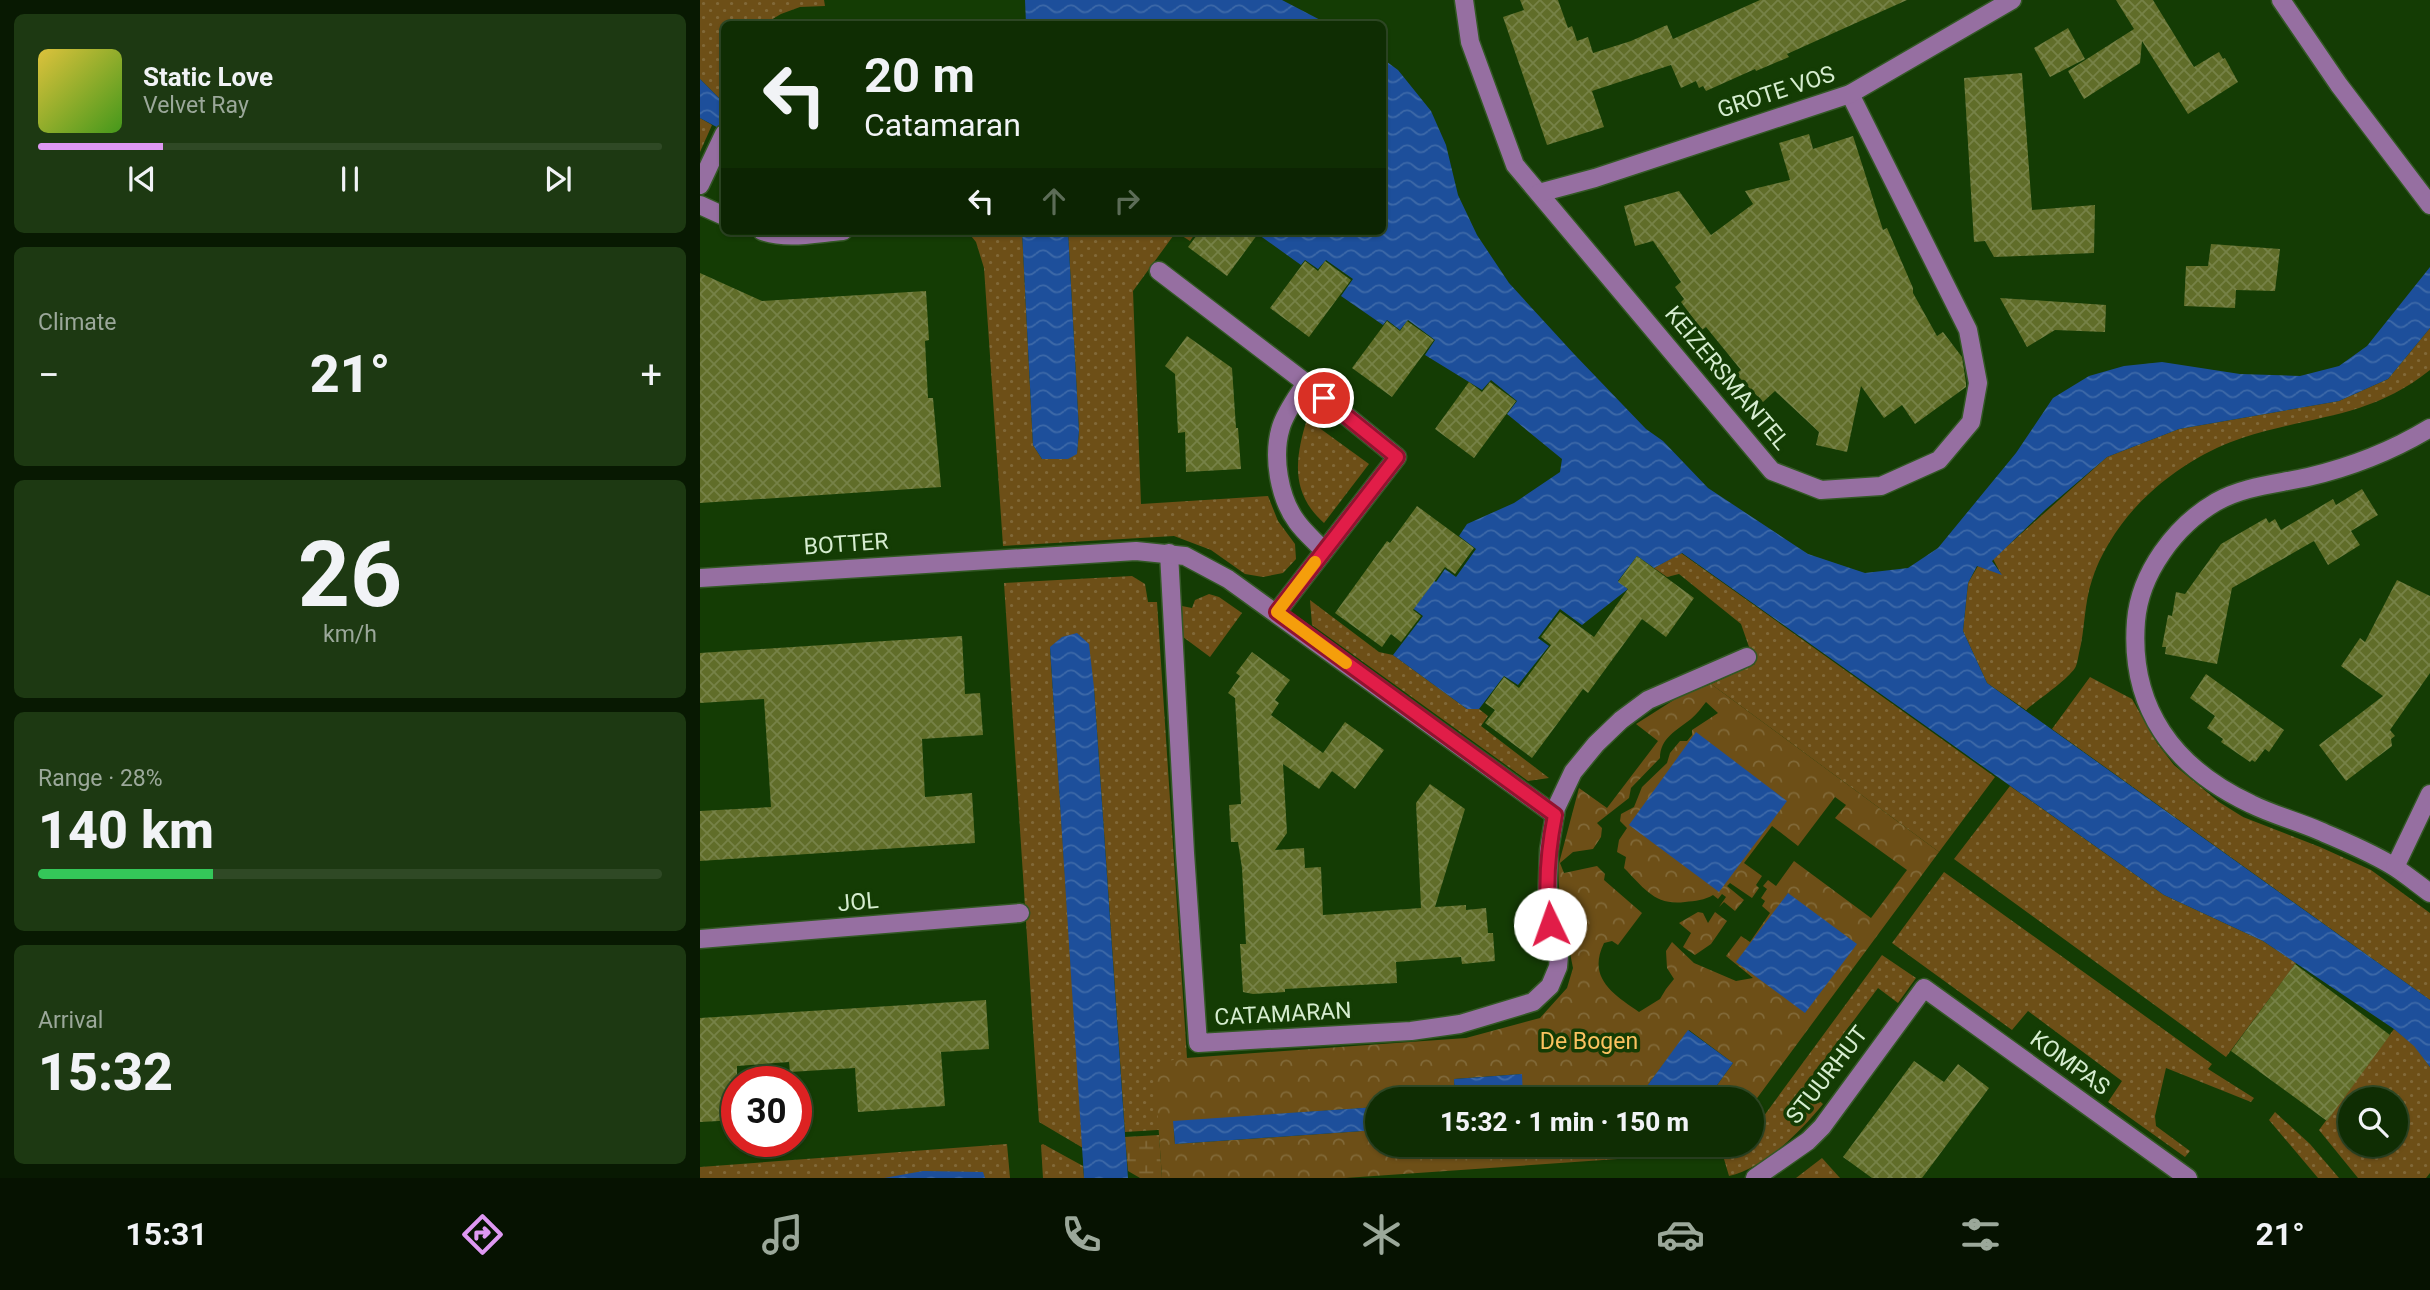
<!DOCTYPE html>
<meta charset="utf-8">
<style>
body{margin:0;font-family:Roboto,sans-serif;background:#1d3912;color:#f1f3f6;height:100vh;display:flex;flex-direction:column;font-size:26px;white-space:nowrap}
*{box-sizing:border-box;margin:0}
p{font-size:23px;color:#9ba89a}
.icon{flex:none;width:38px;height:38px;fill:none;stroke:currentColor;stroke-width:2;stroke-linecap:round;stroke-linejoin:round}
.map{position:relative;flex:1;overflow:hidden}
.panel{display:flex;flex-direction:column;gap:14px;padding:14px;background:#081902;width:700px}
.panel>*{flex:none}
.hud{position:absolute;left:21px;top:21px;width:665px;height:214px;border-radius:10px;box-shadow:0 2px 5px #0004,0 0 0 2px #2f4925;background:#0f2d03;color:#f1f3f6;overflow:hidden}
.tools{position:absolute;left:1638px;top:1087px;display:grid;gap:14px}
.tools a{display:grid;place-items:center;width:70px;height:70px;border-radius:50%;background:#0f2d03;box-shadow:0 2px 5px #0004,0 0 0 2px #2f4925;font-size:35px}
.speed{position:absolute;left:21px;top:1066px;display:flex;gap:14px;font-size:35px;font-weight:700;text-align:center}
.speed>*{display:grid;place-content:center;width:91px;height:91px;border-radius:50%;background:#0f2d03;box-shadow:0 2px 5px #0004,0 0 0 2px #2f4925;line-height:1}
.speed .limit{border:10px solid #d22;background:#fff;color:#111}
.pin{position:absolute;display:grid;place-items:center;width:60px;height:60px;color:#fff;margin:-30px;border:4px solid #fff;border-radius:50%;box-shadow:0 2px 7px #0007}
.me{position:absolute;width:77px;margin:-38px;rotate:357deg;stroke-linejoin:round;filter:drop-shadow(0 0 5px #0008)}
.turn{display:flex;align-items:center;gap:24px;height:147px;padding:0 28px;font-size:32px}
.turn .icon{width:91px;height:91px;stroke-width:2.5}
.turn b{display:block;font-size:49px;line-height:60px}
.lanes{display:flex;align-items:center;height:66px;padding:0 28px;background:#0003;justify-content:center;gap:35px;direction:ltr}
.lanes .off{opacity:.35}
.big{font-size:52px;font-weight:800;line-height:1.1}
.panel .widget{flex:1;display:flex;flex-direction:column;justify-content:center;gap:10px;min-width:0;padding:0 24px;border-radius:10px;background:#1d3912}
.panel .dial{align-items:center;gap:0}
.dial b{font-size:91px;line-height:1}
.song{display:flex;align-items:center;gap:21px}
.cover{width:84px;height:84px;border-radius:10px;background:linear-gradient(135deg,hsl(50 70% 55%),hsl(100 70% 35%))}
.played{height:7px;border-radius:4px;background:linear-gradient(90deg,#de98f2 20%,#2f4925 20%)}
.keys{display:flex;justify-content:space-around;direction:ltr}
.heat{display:flex;justify-content:space-between;align-items:center;font-size:38px;direction:ltr}
.charge{height:10px;border-radius:5px;background:linear-gradient(90deg,#34c759 28%,#2f4925 0)}
.trip{position:absolute;left:665px;top:1087px;width:399px;height:70px;border-radius:35px;background:#0f2d03;box-shadow:0 2px 5px #0004,0 0 0 2px #2f4925;font-weight:800;line-height:70px;text-align:center}
.tab-bar{display:flex;height:112px;justify-content:space-around;align-items:center;background:#061201;color:#9ba89a}
.tab-bar .icon{width:49px;height:49px}
.tab-bar .active{color:#de98f2}
.tab-bar b{font-size:32px;color:#f1f3f6}
main{display:flex;flex:1;min-height:0}
.map>svg:first-child{display:block}
.grass{fill:url(#grass-dots);fill-rule:evenodd}
.wetland{fill:url(#wetland-marsh)}
.park{fill:url(#park-crowns);fill-rule:evenodd}
.water{fill:url(#water-waves)}
.building{fill:url(#building-cross-hatch)}
.lines{fill:none;stroke-linecap:round;stroke-linejoin:round}
.minor-casing{stroke:#335825;stroke-width:21}
.minor{stroke:#966fa1;stroke-width:18}
.route-casing{stroke:#92132f;stroke-width:18}
.route{stroke:#e11d48;stroke-width:12}
.slow{stroke:#f59e0b;stroke-width:12}
.labels{text-anchor:middle;dominant-baseline:central;stroke-width:7;stroke-linejoin:round;paint-order:stroke}
.street-label{font-size:23px;fill:#d6edd0;stroke:#143c04}
.park-label{font-size:23px;fill:#fbc260;stroke:#143c04}
</style>
<main>
<section class="panel">
<div class="widget">
<div class="song"><i class="cover"></i><div><b>Static Love</b><p>Velvet Ray</p></div></div>
<div class="played"></div>
<div class="keys"><svg class="icon" aria-label="previous" viewBox="0 0 24 24"><path d="M18 5L8 12l10 7zM5 5v14"/></svg><svg class="icon" aria-label="pause" viewBox="0 0 24 24"><path d="M8 5v14M16 5v14"/></svg><svg class="icon" aria-label="next" viewBox="0 0 24 24"><path d="M6 5l10 7-10 7zM19 5v14"/></svg></div>
</div>
<div class="widget"><p>Climate</p>
<div class="heat"><a>−</a><b class="big">21°</b><a>+</a></div>
</div>
<div class="widget dial"><b>26</b><p>km/h</p></div>
<div class="widget"><p>Range · 28%</p><b class="big">140 km</b><div class="charge"></div></div>
<div class="widget"><p>Arrival</p><b class="big">15:32</b></div>
</section>
<div class="map">
<svg width="1730" height="1178" viewBox="0 0 1730 1178">
<defs>
<pattern id="grass-dots" width="8" height="8" patternUnits="userSpaceOnUse" patternTransform="scale(1.75)"><rect width="8" height="8" fill="#6d4f17"/><path d="M2 2h.1M6 6h.1" fill="none" stroke="#816938" stroke-width="1.8" stroke-linecap="round"/></pattern>
<pattern id="wetland-marsh" width="20" height="14" patternUnits="userSpaceOnUse" patternTransform="scale(1.75)"><rect width="20" height="14" fill="#6d4f17"/><path d="M1 5h8M5 5V1M11 12h8M15 12V8" fill="none" stroke="#816938"/></pattern>
<pattern id="park-crowns" width="20" height="18" patternUnits="userSpaceOnUse" patternTransform="scale(1.75)"><rect width="20" height="18" fill="#6d4f17"/><path d="M2 6a3 3 0 1 1 6 0M12 15a3 3 0 1 1 6 0" fill="none" stroke="#816938"/></pattern>
<pattern id="water-waves" width="16" height="10" patternUnits="userSpaceOnUse" patternTransform="scale(1.75)"><rect width="16" height="10" fill="#1d4f9b"/><path d="M0 5q4-4 8 0t8 0" fill="none" stroke="#3d69a8"/></pattern>
<pattern id="building-cross-hatch" width="8" height="8" patternUnits="userSpaceOnUse" patternTransform="scale(1.75)"><rect width="8" height="8" fill="#606d29"/><path d="M0 0l8 8M0 8l8-8" fill="none" stroke="#768247"/></pattern>
</defs>
<rect width="100%" height="100%" fill="#143c04"/>
<g class="grass">
<polygon points="0,0 124,0 125,6 100,7 81,14 64,24 24,24 24,103 0,79"/>
<polygon points="0,118 12,125 0,152"/>
<polygon points="267,231 322,231 333,445 342,459 367,459 377,453 379,431 368,231 497,231 490,241 476,232 433,291 441,504 568,496 578,521 595,544 596,559 583,573 563,577 545,574 511,550 474,536 303,546 284,268 276,242"/>
<path d="M 1730,328 L 1730,370 C 1669,419 1611,415 1542,438 C 1509,449 1476,469 1451,492 C 1426,514 1402,548 1392,580 C 1384,603 1385,630 1379,653 C 1378,658 1377,665 1375,668 C 1366,681 1339,699 1326,710 L 1287,683 L 1263,631 L 1268,583 L 1278,566 L 1301,574 L 1293,559 L 1407,457 L 1479,429 L 1639,401 L 1688,379 Z"/>
<path d="M 607,419 L 669,464 L 624,523 C 590,493 595,458 607,419 Z"/>
<polygon points="981,553 1295,777 1239,852 1011,684 1055,664 1041,624 979,574 967,577 954,568"/>
<polygon points="432,576 445,584 448,602 457,602 487,1058 474,1129 425,1132 394,688 350,648 383,1148 339,1122 304,583"/>
<polygon points="509,594 519,597 542,613 510,657 483,637 482,606 492,608 495,600"/>
<polygon points="610,600 679,652 693,655 767,709 779,709 788,716 781,726 849,778 828,781 612,625"/>
<polygon points="1390,677 1432,699 1457,743 1474,765 1519,802 1543,817 1620,847 1671,870 1730,913 1730,1000 1352,729"/>
<polygon points="1310,786 1464,895 1563,941 1596,963 1526,1057 1254,859"/>
<polygon points="1244,872 1512,1064 1508,1069 1554,1098 1551,1102 1466,1068 1455,1116 1456,1126 1490,1151 1485,1157 1408,1102 1422,1081 1328,1011 1312,1030 1192,943"/>
<path d="M 1182,955 L 1216,978 L 1198,1003 L 1178,988 L 1104,1087 L 1123,1104 C 1100,1132 1066,1167 1029,1176 L 1024,1159 L 1042,1145 L 1052,1144 L 1052,1132 Z"/>
<path d="M 1694,1029 L 1714,1045 L 1730,1067 L 1730,1173 L 1726,1178 L 1658,1178 L 1619,1130 ZM 1650,1099 L 1696,1099 L 1696,1144 L 1650,1144 Z"/>
<polygon points="1575,1112 1610,1144 1639,1178 1618,1178 1569,1120"/>
<polygon points="307,1144 310,1178 0,1178 0,1167"/>
<polygon points="343,1144 383,1166 384,1178 343,1178 341,1145"/>
<polygon points="1122,1158 1140,1178 1096,1178"/>
</g>
<polygon class="wetland" points="459,1135 462,1178 440,1178 428,1171 425,1137"/>
<g class="park">
<path d="M 1011,684 L 1239,852 L 1052,1105 L 1052,1099 L 1007,1099 L 1033,1063 L 989,1030 L 939,1097 L 941,1099 L 916,1099 L 915,1091 L 846,1096 L 846,1099 L 823,1099 L 821,1074 L 754,1079 L 755,1099 L 677,1099 L 677,1107 L 473,1122 L 475,1144 L 677,1130 L 677,1144 L 1021,1145 L 1004,1153 L 645,1178 L 462,1178 L 454,1063 L 486,1058 L 766,1038 L 840,1018 L 867,988 L 873,968 L 860,903 L 858,867 L 879,788 L 907,808 L 958,741 L 936,724 L 980,696 ZM 1006,702 L 1018,713 L 992,730 L 992,735 L 987,741 L 980,741 L 970,753 L 967,763 L 942,787 L 934,807 L 921,814 L 920,821 L 927,828 L 919,840 L 917,852 L 926,857 L 924,868 C 944,888 955,906 985,902 C 995,901 1005,900 1013,895 L 1018,899 L 1022,894 L 1026,897 L 1019,907 L 1024,902 L 1035,911 L 1044,900 L 1027,886 L 1030,883 L 1052,898 L 1059,888 L 1056,885 L 1062,876 L 1044,863 L 1072,826 L 1098,846 L 1135,797 L 1146,805 L 1135,818 L 1207,870 L 1171,918 L 1094,861 L 1076,886 L 1068,880 L 1063,886 L 1067,889 L 1061,898 L 1065,901 L 1062,906 L 1070,913 L 1050,942 L 1041,936 L 1026,956 L 1053,978 L 1036,981 L 994,963 L 972,942 L 966,951 L 967,968 L 974,979 L 966,989 L 960,999 L 939,1012 C 913,994 887,978 904,943 L 912,941 L 918,945 L 942,913 L 904,880 L 905,874 L 897,866 L 864,873 L 860,863 L 873,852 L 893,849 L 901,837 L 902,828 L 897,823 L 929,798 L 931,788 L 960,758 C 960,738 977,730 991,719 C 997,714 1001,708 1006,702 Z"/>
<polygon points="998,912 1003,913 1008,923 1015,912 1027,921 1011,944 995,955 983,947 991,933 979,923"/>
</g>
<g class="water">
<polygon points="325,0 582,0 628,24 326,24"/>
<polygon points="683,59 698,70 731,111 746,145 758,195 777,235 809,283 874,354 946,429 963,441 1008,488 1108,554 1165,573 1208,568 1238,548 1316,453 1353,398 1389,376 1424,366 1462,362 1540,374 1600,376 1639,366 1667,346 1730,267 1730,328 1688,379 1639,401 1479,429 1407,457 1345,510 1292,561 1302,575 1277,566 1268,583 1263,631 1287,683 1730,1000 1730,1067 1714,1046 1694,1029 1563,941 1464,895 982,553 954,568 937,556 918,581 928,589 882,625 860,609 838,638 849,646 818,685 804,676 779,709 767,709 693,655 723,616 703,601 725,574 736,582 745,569 756,577 776,549 759,536 767,524 814,503 860,472 862,459 807,414 817,401 791,380 782,390 725,355 735,340 708,320 700,330 687,320 683,325 641,296 653,279 626,260 618,269 605,260 601,265 559,235 562,231 682,231"/>
<polygon points="0,79 24,103 24,131 0,118"/>
<polygon points="322,231 368,231 379,431 377,454 368,459 342,459 333,445"/>
<polygon points="377,633 389,644 394,688 428,1178 384,1178 350,647 362,637"/>
<polygon points="996,732 1087,801 1019,892 929,825"/>
<polygon points="1088,893 1157,944 1105,1013 1036,962"/>
<polygon points="988,1030 1033,1063 1007,1099 941,1099 939,1097"/>
<polygon points="822,1074 823,1099 755,1099 754,1079"/>
<polygon points="915,1091 916,1099 846,1099 846,1096"/>
<polygon points="677,1107 677,1130 475,1144 473,1121"/>
<polygon points="223,1171 283,1172 285,1178 184,1178"/>
</g>
<g class="building">
<polygon points="820,0 858,0 868,28 872,26 877,41 888,37 893,53 931,41 967,25 973,39 1060,0 1207,0 1087,54 1089,57 1056,71 1055,69 1006,91 1003,86 999,88 996,81 981,88 971,65 892,91 904,127 847,145 803,17 824,10"/>
<polygon points="1416,0 1453,0 1494,67 1519,52 1523,59 1525,58 1538,82 1488,114 1442,41 1440,63 1384,99 1368,71 1434,29"/>
<polygon points="1368,28 1385,59 1350,77 1334,48"/>
<polygon points="1322,73 1332,210 1395,205 1394,253 1294,257 1285,241 1274,242 1264,78"/>
<polygon points="1109,134 1113,149 1153,136 1183,230 1187,228 1213,288 1213,293 1237,336 1243,332 1262,357 1266,383 1266,387 1215,424 1202,405 1184,418 1161,386 1147,452 1116,445 1119,432 1075,391 1063,402 1036,374 1041,370 1006,327 1002,330 981,302 984,299 975,287 981,282 953,241 935,246 924,206 979,191 1011,235 1053,204 1045,191 1090,180 1079,143"/>
<polygon points="500,231 560,231 527,276 488,247"/>
<polygon points="1511,244 1580,249 1575,291 1536,290 1535,308 1484,306 1486,266 1508,266"/>
<polygon points="605,261 618,271 625,261 651,280 609,337 570,308"/>
<polygon points="0,273 62,301 226,291 229,340 225,341 228,398 233,398 241,487 0,503"/>
<polygon points="1300,298 1406,305 1405,332 1355,330 1327,347"/>
<polygon points="687,321 700,331 707,321 734,340 692,397 652,368"/>
<polygon points="487,336 532,368 536,428 538,428 541,469 486,472 485,432 478,433 475,374 465,366"/>
<polygon points="769,382 782,392 790,382 816,401 774,458 735,429"/>
<polygon points="1662,489 1678,515 1651,531 1660,545 1628,565 1614,541 1532,588 1517,664 1465,654 1466,647 1462,647 1468,615 1472,616 1476,592 1485,594 1521,544 1566,518 1569,523 1575,519 1581,530 1633,499 1636,505"/>
<polygon points="717,506 774,548 755,574 745,567 713,610 721,616 701,642 691,634 682,647 635,613 687,541 690,543"/>
<polygon points="937,556 994,598 966,637 942,619 888,693 883,689 832,758 785,723 795,710 785,703 804,677 819,688 851,645 841,637 860,612 894,637 928,589 918,582"/>
<polygon points="1697,580 1730,596 1730,673 1690,730 1695,736 1691,739 1692,746 1646,781 1619,745 1683,696 1641,666 1660,638 1665,642"/>
<polygon points="262,636 265,694 280,693 283,735 222,739 225,797 272,793 275,843 0,861 0,811 71,807 64,699 0,703 0,653"/>
<polygon points="552,652 590,680 575,700 579,703 571,715 623,753 645,722 684,750 655,789 632,771 619,789 583,764 587,833 575,850 604,848 605,868 621,867 623,915 721,908 716,803 730,784 765,809 735,907 766,905 766,910 786,908 788,933 793,933 795,961 762,964 761,957 696,962 697,983 585,989 585,992 553,994 543,992 540,944 546,944 542,868 538,842 531,842 529,805 541,804 535,698 528,693 540,676 536,673"/>
<polygon points="1506,674 1584,730 1569,752 1565,749 1555,762 1552,760 1550,762 1521,742 1523,739 1507,728 1515,716 1490,698"/>
<polygon points="1595,964 1690,1035 1627,1121 1531,1051"/>
<polygon points="286,1000 289,1049 241,1052 245,1106 158,1112 155,1068 90,1072 89,1062 37,1066 37,1120 0,1122 0,1018"/>
<polygon points="1214,1061 1244,1082 1258,1064 1289,1088 1222,1178 1172,1178 1143,1157"/>
</g>
<g class="lines">
<defs>
<g id="minor">
<polyline points="764,0 770,42 815,165 1072,471 1121,490 1181,486 1239,460 1271,422 1278,383 1268,330 1150,94"/>
<polyline points="1581,0 1639,85 1730,205"/>
<polyline points="0,185 24,134"/>
<polyline points="839,193 895,178 1150,94 1312,0"/>
<polyline points="0,205 24,216"/>
<path d="M 62,231 C 88,240 116,233 143,231"/>
<polyline points="459,271 606,383 697,457 577,612"/>
<path d="M 606,383 C 597,397 586,411 581,427 C 572,456 579,498 597,522 C 605,533 615,541 624,551"/>
<path d="M 1730,428 C 1692,451 1651,467 1608,477 C 1577,484 1544,486 1516,502 C 1475,526 1440,573 1436,621 C 1429,708 1474,768 1551,804 C 1573,815 1597,821 1620,831 C 1645,842 1673,853 1696,868 C 1708,876 1719,885 1730,893"/>
<polyline points="469,553 485,853 498,1043 711,1031 760,1024 833,1002 850,986 858,967 859,956 847,907 849,850 856,808 873,772 896,744 921,720 948,700 1047,657"/>
<polyline points="0,578 436,551 485,556 528,579 855,815"/>
<polyline points="1695,867 1730,794"/>
<polyline points="0,939 320,913"/>
<polyline points="1055,1178 1108,1141 1122,1127 1224,988 1488,1178"/>
</g>
</defs>
<use href="#minor" class="minor-casing"/>
<use href="#minor" class="minor"/>
</g>
<g class="lines">
<defs>
<path id="route" d="M 624,398 L 697,457 L 577,612 L 855,815 C 848,850 845,889 850,924"/>
</defs>
<use href="#route" class="route-casing"/>
<use href="#route" class="route"/>
<polyline class="slow" points="615,562 577,612 646,663"/>
</g>
<g class="labels">
<g class="street-label">
<text transform="translate(1076 92) rotate(-18)">GROTE VOS</text>
<text transform="translate(1027 378) rotate(50)">KEIZERSMANTEL</text>
<text transform="translate(146 544) rotate(-4)">BOTTER</text>
<text transform="translate(158 902) rotate(-5)">JOL</text>
<text transform="translate(583 1014) rotate(-3)">CATAMARAN</text>
<text transform="translate(1370 1063) rotate(36)">KOMPAS</text>
<text transform="translate(1127 1075) rotate(-52)">STUURHUT</text>
</g>
<g class="park-label">
<text x="889" y="1041">De Bogen</text>
</g>
</g>
</svg>
<div class="tools">
<a><svg class="icon" aria-label="search" viewBox="0 0 24 24"><circle cx="10" cy="10" r="6"/><path d="M15 15l6 6"/></svg></a>
</div>
<div class="speed"><div class="limit">30</div></div>
<div class="pin" style="left:624px;top:398px;background:#d93025"><svg class="icon" aria-label="arrive" viewBox="0 0 24 24"><path d="M6 21V4h12l-3 4 3 4H6"/></svg></div>
<svg class="me" style="left:850px;top:924px" viewBox="-20 -20 40 40"><circle r="19" fill="#fff"/><path d="M0-13L10 11 0 6-10 11z" fill="#e11d48"/></svg>
<div class="trip">15:32 · 1 min · 150 m</div>
<div class="hud">
<div class="turn"><svg class="icon" aria-label="left" viewBox="0 0 24 24"><path d="M17 20v-9H6M10 6l-5 5 5 5"/></svg><div><b>20 m</b>Catamaran</div></div>
<div class="lanes"><svg class="icon" aria-label="left" viewBox="0 0 24 24"><path d="M17 20v-9H6M10 6l-5 5 5 5"/></svg><svg class="icon off" aria-label="ahead" viewBox="0 0 24 24"><path d="M12 20V5M6 11l6-6 6 6"/></svg><svg class="icon off" aria-label="right" viewBox="0 0 24 24"><path d="M7 20v-9h11M14 6l5 5-5 5"/></svg></div>
</div>
</div>
</main>
<nav class="tab-bar">
<b>15:31</b>
<svg class="icon active" aria-label="directions" viewBox="0 0 24 24"><path d="M12 3l9 9-9 9-9-9zM9 14v-3h6M13 9l2 2-2 2"/></svg>
<svg class="icon" aria-label="music" viewBox="0 0 24 24"><path d="M9 18V5l10-2v13"/><circle cx="6" cy="18" r="3"/><circle cx="16" cy="16" r="3"/></svg>
<svg class="icon" aria-label="phone" viewBox="0 0 24 24"><path d="M5 4h4l2 5-3 2q2 4 5 5l2-3 5 2v4C11 20 4 13 5 4z"/></svg>
<svg class="icon" aria-label="climate" viewBox="0 0 24 24"><path d="M12 3v18M4 7l16 10M4 17L20 7"/></svg>
<svg class="icon" aria-label="car" viewBox="0 0 24 24"><path d="M5 17H2v-5l4-1 3-4h7l3 4 3 1v5h-3M9 17h6M6 11h13"/><circle cx="7" cy="17" r="2"/><circle cx="17" cy="17" r="2"/></svg>
<svg class="icon" aria-label="filters" viewBox="0 0 24 24"><path d="M4 7h16M4 17h16"/><circle cx="9" cy="7" r="2"/><circle cx="15" cy="17" r="2"/></svg>
<b>21°</b>
</nav>
